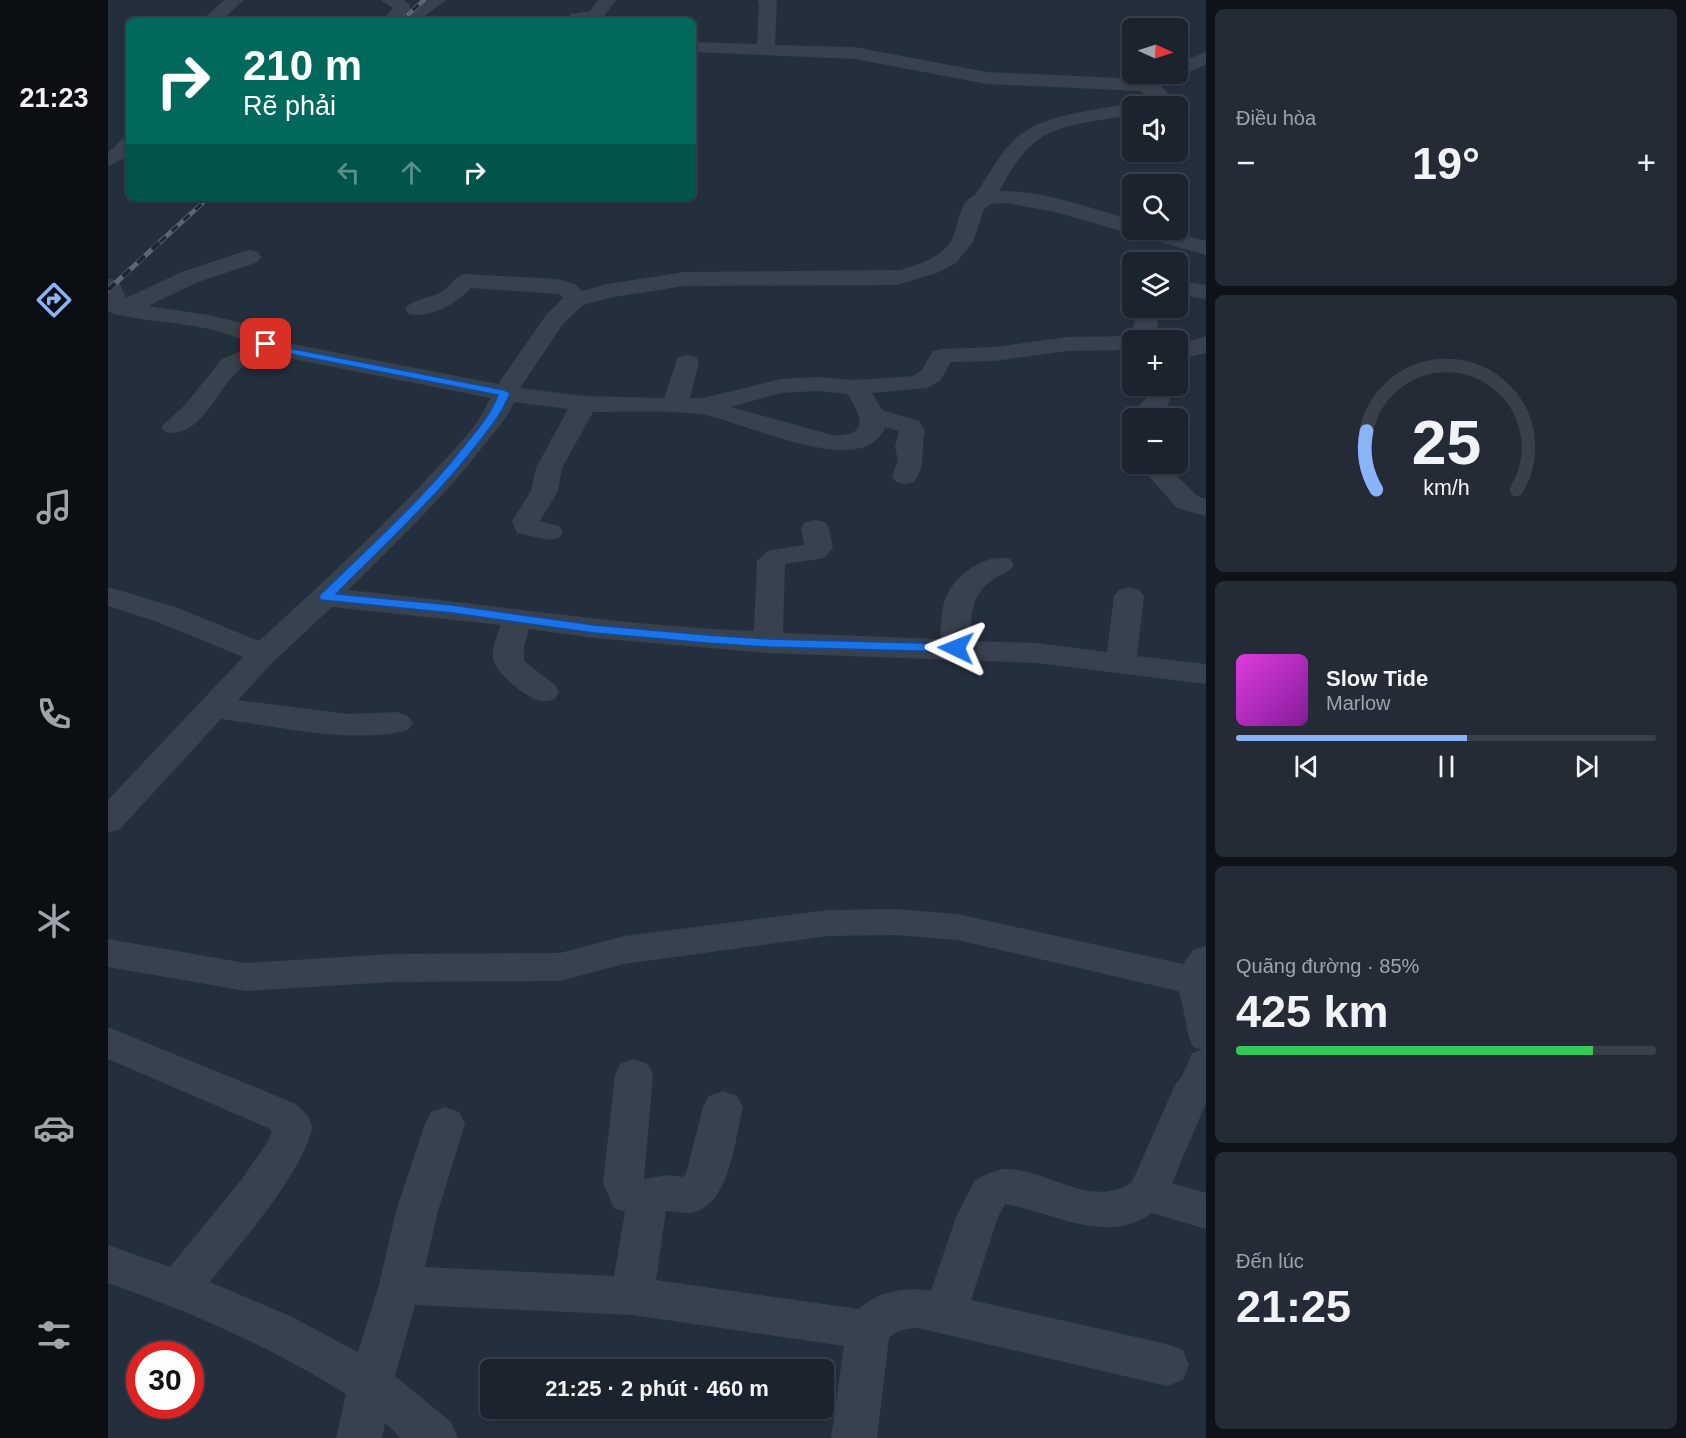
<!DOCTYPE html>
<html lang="vi">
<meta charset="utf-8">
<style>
body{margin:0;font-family:Arial,sans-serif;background:#242b36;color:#f1f3f6;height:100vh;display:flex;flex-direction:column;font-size:22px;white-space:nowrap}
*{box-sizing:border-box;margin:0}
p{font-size:20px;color:#a0a4aa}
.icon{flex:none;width:33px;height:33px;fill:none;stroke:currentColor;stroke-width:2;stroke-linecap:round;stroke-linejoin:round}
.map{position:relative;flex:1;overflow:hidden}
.details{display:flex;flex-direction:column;gap:9px;padding:9px;background:#0f1319;width:480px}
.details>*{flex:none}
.banner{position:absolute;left:18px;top:18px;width:570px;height:183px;border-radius:9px;box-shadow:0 2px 4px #0004,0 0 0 2px #39404a;background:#00695c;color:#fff;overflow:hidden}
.needle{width:39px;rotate:93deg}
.controls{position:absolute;left:1014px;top:18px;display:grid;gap:12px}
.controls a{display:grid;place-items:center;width:66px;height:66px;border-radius:9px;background:#1b232e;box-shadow:0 2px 4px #0004,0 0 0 2px #39404a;font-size:30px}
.speed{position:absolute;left:18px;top:1341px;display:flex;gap:12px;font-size:30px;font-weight:700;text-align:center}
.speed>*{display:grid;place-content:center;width:78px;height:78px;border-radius:50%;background:#1b232e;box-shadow:0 2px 4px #0004,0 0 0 2px #39404a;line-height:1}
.speed .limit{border:9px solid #d22;background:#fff;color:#111}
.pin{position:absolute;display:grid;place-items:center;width:51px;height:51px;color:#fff;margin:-26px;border-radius:12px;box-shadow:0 3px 9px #0006}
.me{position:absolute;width:66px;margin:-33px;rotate:272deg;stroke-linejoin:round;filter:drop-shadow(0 0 4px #0008)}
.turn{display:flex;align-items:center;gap:21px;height:126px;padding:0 18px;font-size:27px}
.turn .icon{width:78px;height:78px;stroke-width:2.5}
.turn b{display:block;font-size:42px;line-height:51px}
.lanes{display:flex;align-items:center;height:57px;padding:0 18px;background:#0003;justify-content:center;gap:30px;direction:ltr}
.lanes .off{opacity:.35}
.big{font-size:45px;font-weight:700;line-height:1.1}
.details .widget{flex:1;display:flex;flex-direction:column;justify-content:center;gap:9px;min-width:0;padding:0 21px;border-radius:9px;background:#242b36}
.details .dial{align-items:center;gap:0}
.dial svg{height:156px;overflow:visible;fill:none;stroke:#39404a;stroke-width:7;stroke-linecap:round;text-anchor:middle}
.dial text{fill:#f1f3f6;stroke:none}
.song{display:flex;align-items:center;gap:18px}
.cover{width:72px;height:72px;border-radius:9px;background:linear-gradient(135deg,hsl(300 70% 55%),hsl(290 70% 35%))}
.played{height:6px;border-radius:3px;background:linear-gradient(90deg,#8ab4f8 55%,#39404a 55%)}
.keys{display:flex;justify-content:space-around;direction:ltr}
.heat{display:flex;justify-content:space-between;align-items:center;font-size:33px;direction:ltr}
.charge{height:9px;border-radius:4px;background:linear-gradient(90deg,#34c759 85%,#39404a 0)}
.trip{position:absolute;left:372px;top:1359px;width:354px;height:60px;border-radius:9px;background:#1b232e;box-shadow:0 2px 4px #0004,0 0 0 2px #39404a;font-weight:700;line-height:60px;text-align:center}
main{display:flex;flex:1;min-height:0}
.dock{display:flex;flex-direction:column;width:108px;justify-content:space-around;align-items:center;background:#0b0e12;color:#a0a4aa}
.dock .icon{width:42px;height:42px}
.dock .current{color:#8ab4f8}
.dock b{font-size:27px;color:#f1f3f6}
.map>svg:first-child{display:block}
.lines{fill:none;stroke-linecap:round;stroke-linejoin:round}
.minor{fill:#38414e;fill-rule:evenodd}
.rail-far1-casing{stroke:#5a6575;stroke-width:4.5}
.rail-casing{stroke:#5a6575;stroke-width:5}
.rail-far1{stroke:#1d2633;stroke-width:3;stroke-dasharray:8;stroke-linecap:butt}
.rail{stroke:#1d2633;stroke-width:4;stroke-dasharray:10;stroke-linecap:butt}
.route{fill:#1a73e8;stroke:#114b97;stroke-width:1.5}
</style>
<main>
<nav class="dock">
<b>21:23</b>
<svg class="icon current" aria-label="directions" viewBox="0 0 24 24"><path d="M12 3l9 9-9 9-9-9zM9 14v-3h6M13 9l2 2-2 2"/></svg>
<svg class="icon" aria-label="music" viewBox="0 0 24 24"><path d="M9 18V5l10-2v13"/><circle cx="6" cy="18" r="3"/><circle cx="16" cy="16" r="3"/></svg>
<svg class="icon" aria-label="phone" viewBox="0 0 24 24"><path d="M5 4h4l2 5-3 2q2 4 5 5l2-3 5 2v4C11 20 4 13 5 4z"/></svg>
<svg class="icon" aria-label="climate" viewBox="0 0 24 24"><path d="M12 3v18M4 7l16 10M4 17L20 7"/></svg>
<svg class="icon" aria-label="car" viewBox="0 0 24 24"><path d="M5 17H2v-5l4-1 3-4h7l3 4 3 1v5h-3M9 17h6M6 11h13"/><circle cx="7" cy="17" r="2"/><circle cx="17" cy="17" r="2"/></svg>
<svg class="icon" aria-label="filters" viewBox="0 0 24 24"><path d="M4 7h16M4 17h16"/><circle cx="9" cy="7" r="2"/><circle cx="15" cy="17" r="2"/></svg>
</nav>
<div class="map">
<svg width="1098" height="1438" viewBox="0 0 1098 1438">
<rect width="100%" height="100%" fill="#242f3e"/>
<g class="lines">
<g class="minor">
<polygon points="116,0 136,0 113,21 93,21"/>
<polygon points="272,0 296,0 302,5 302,10 315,0 338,0 310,21 274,21 285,8"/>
<polygon points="490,0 508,0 494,19 456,21 463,14 482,11"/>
<polygon points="649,0 667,0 669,2 667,45 746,47 879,72 1034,79 1052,85 1063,97 1057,106 1033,106 1035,102 1043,98 1032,91 879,84 746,59 585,52 585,42 649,44 651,3"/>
<path d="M 1098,52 L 1098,65 C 1088,68 1076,76 1065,74 L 1070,74 L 1070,63 Z"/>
<path d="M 1024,103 L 1032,106 L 1024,106 L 1024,115 C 994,121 952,122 927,142 C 911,155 901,174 891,191 C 935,190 982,208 1024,220 L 1024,230 L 1055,230 L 1098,241 L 1098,255 L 943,211 L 897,203 L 883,204 L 876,209 L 865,242 L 848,263 L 829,273 L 789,285 L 576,286 L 501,298 L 475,305 L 455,324 L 412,388 L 476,396 L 556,398 L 570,357 L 579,355 L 588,357 L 591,362 L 582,398 L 595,398 L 673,379 L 709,377 L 747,380 L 805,376 L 813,371 L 825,351 L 834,349 L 887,347 L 959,337 L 1024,336 L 1028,308 L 1051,308 L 1048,340 L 1024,340 L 1024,350 L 959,351 L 887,361 L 843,362 L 832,381 L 819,388 L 764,393 L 774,410 L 811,421 L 817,431 C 812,451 819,464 806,482 L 797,484 L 788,482 L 784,476 L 790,461 L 787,447 L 791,431 L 777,427 C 755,484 631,418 590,414 C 556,410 519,412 485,412 L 454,468 L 450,491 L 432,521 L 451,526 L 455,532 L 451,538 L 441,540 L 409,533 L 404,521 L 423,491 L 428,468 L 460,409 L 406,402 C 400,418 387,431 377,444 C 336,497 288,543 240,590 C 376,603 510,626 646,631 L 649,561 L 659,551 L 696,545 L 693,528 L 697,522 L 707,520 L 717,522 L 721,528 L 725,548 L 716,558 L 677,564 L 675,633 L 832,639 C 833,626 833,610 838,597 C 848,574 877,553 902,559 L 906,565 C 901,572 895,574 887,578 C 863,593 863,615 862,641 L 929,643 L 999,652 L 1006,596 L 1011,590 L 1021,587 L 1031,590 L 1036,596 L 1029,656 L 1098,664 L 1098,684 L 929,663 L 660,653 L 486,638 L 421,629 L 416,647 L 416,661 L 447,685 L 451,692 L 447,699 C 442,701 438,702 433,701 C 419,699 387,673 385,658 C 384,647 389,635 393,625 L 224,607 L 166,661 L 130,700 L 240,714 L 289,712 L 300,716 L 305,723 L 300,730 C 247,745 168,726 113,719 L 12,829 L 0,833 L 0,800 L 135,657 L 47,621 L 0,606 L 0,587 L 67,607 L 151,641 C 211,586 271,531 326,471 C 346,450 372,425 382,398 L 165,355 C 155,359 139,363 131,370 C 110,388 91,441 57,432 L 53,427 L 77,405 L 114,359 L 146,346 C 104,321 52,325 6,314 L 0,311 L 0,278 L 11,282 L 18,298 L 74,272 L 134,252 L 142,250 L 150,252 L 153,257 L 150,262 L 90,282 L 40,306 L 101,315 L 146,326 L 174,342 L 390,384 L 438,315 L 455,298 L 451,294 L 363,288 C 349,303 323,319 301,314 L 297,309 C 305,298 322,299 333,292 C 343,286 345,277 357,274 L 449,279 L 467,284 L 474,291 L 499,284 L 576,272 L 792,270 C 809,265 830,259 841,244 C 852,230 848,203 867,195 C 880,176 891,154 908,138 C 934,114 990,110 1024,103 ZM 709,391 L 739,394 C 754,416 762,437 724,435 L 623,407 L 673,393 Z"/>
<path d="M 21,136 L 21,156 L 0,166 L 0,152 C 9,147 11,138 21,136 Z"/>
<polygon points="1070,281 1098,285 1098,299 1070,295"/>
<polygon points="1098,336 1098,353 1070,359 1070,345"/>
<path d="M 1044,386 L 1068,386 C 1057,413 1055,418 1024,418 L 1024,424 L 1022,423 L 1018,418 L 1037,400 Z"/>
<polygon points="1030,464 1057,464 1089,496 1098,499 1098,516 1069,508"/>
<path d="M 787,909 L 849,914 L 1075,964 L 1085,950 L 1098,946 L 1098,1103 L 1064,1183 L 1098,1193 L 1098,1229 L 1044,1213 C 999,1246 945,1212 897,1204 L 890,1217 L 863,1300 L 1059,1344 L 1075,1350 L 1081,1365 L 1075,1380 L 1059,1386 L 810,1328 C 798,1329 790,1329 781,1338 L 769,1438 L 723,1438 L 736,1346 L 524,1315 L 307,1305 L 287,1376 L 343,1422 L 350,1438 L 293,1438 L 277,1423 L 274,1438 L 228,1438 L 238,1394 C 163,1347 83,1312 0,1283 L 0,1245 L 62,1267 L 134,1179 L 161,1140 L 164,1131 L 160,1128 L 0,1059 L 0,1027 L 188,1104 L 199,1115 L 205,1127 C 188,1183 138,1235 102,1282 L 182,1316 L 250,1352 L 271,1285 L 288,1211 L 317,1124 L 323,1112 L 337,1107 L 351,1112 L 357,1124 L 330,1211 L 317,1267 L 506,1276 L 517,1212 L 506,1208 L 495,1183 L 507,1075 L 512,1064 L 526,1059 L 540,1064 L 545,1075 L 536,1179 L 559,1175 L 574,1177 L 578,1174 L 595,1107 L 601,1096 L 615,1091 L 629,1096 L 635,1107 C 627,1138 622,1208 582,1213 C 574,1213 566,1211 558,1211 L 548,1280 L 751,1309 C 769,1291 799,1286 823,1291 L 848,1217 L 867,1180 C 876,1176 888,1169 898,1169 C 940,1169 984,1210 1024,1182 L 1067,1085 C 1078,1072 1078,1067 1084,1053 L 1094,1050 L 1085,1047 C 1076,1029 1078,1009 1070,991 L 849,940 L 787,935 L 720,936 L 516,964 L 452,981 L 284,982 L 138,991 L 0,967 L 0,939 L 138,963 L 284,954 L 452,953 L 516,936 L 720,910 Z"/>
</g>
<defs>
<g id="rail-far1">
<polyline points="293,21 316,0"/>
<polyline points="52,242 100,198"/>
</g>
<polyline id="rail" points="0,290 53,241"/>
</defs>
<use href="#rail-far1" class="rail-far1-casing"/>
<use href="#rail" class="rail-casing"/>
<use href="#rail-far1" class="rail-far1"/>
<use href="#rail" class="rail"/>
</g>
<path class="route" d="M 158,341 L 170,346 L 396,390 L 402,393 C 394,414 381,429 367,447 C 326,500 275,546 228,594 L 344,605 L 486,625 L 599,635 L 660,639 L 848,644 L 854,648 L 848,652 L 660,647 L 599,643 L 486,633 L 344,613 L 213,600 L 211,597 L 213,594 C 262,546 315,499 357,445 C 370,429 383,414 390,395 L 167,351 L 153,344 Z"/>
</svg>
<div class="controls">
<a><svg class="needle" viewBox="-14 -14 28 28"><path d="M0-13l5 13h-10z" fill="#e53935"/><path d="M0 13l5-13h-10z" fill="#a0a4aa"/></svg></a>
<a><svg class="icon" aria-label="sound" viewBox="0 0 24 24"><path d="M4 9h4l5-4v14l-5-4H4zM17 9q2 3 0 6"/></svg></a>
<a><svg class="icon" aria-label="search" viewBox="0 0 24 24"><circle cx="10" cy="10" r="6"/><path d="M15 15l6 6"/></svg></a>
<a><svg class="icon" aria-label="layers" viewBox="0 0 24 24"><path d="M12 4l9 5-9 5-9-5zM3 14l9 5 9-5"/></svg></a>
<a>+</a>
<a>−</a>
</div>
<div class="speed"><div class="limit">30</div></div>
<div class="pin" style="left:158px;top:344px;background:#d93025"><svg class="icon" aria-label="arrive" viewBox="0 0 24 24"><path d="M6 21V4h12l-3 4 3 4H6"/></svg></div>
<svg class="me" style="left:848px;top:648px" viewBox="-20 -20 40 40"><path d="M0-17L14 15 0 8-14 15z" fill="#1a73e8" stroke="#fff" stroke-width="4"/></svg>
<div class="trip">21:25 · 2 phút · 460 m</div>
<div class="banner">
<div class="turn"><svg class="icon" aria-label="right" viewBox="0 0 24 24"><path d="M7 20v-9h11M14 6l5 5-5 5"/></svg><div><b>210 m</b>Rẽ phải</div></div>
<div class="lanes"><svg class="icon off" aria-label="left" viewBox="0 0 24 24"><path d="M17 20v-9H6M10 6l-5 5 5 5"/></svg><svg class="icon off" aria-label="ahead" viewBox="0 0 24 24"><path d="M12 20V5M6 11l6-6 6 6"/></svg><svg class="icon" aria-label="right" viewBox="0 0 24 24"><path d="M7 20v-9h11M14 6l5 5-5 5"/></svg></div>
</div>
</div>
<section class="details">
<div class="widget"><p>Điều hòa</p>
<div class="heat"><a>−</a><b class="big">19°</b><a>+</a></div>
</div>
<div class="widget dial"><svg viewBox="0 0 100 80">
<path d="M14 69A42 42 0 1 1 86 69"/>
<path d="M14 69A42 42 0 0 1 9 39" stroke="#8ab4f8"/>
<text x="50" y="56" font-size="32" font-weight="700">25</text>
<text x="50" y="72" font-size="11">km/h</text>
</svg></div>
<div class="widget">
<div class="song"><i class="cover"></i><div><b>Slow Tide</b><p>Marlow</p></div></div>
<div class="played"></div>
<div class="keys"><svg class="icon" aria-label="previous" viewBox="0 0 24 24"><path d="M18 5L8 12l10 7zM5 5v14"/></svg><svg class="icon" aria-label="pause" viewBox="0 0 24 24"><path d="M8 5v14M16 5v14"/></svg><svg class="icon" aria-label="next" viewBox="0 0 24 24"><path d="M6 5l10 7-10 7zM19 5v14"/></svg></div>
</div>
<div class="widget"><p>Quãng đường · 85%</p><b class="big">425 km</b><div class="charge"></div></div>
<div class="widget"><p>Đến lúc</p><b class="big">21:25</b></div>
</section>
</main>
